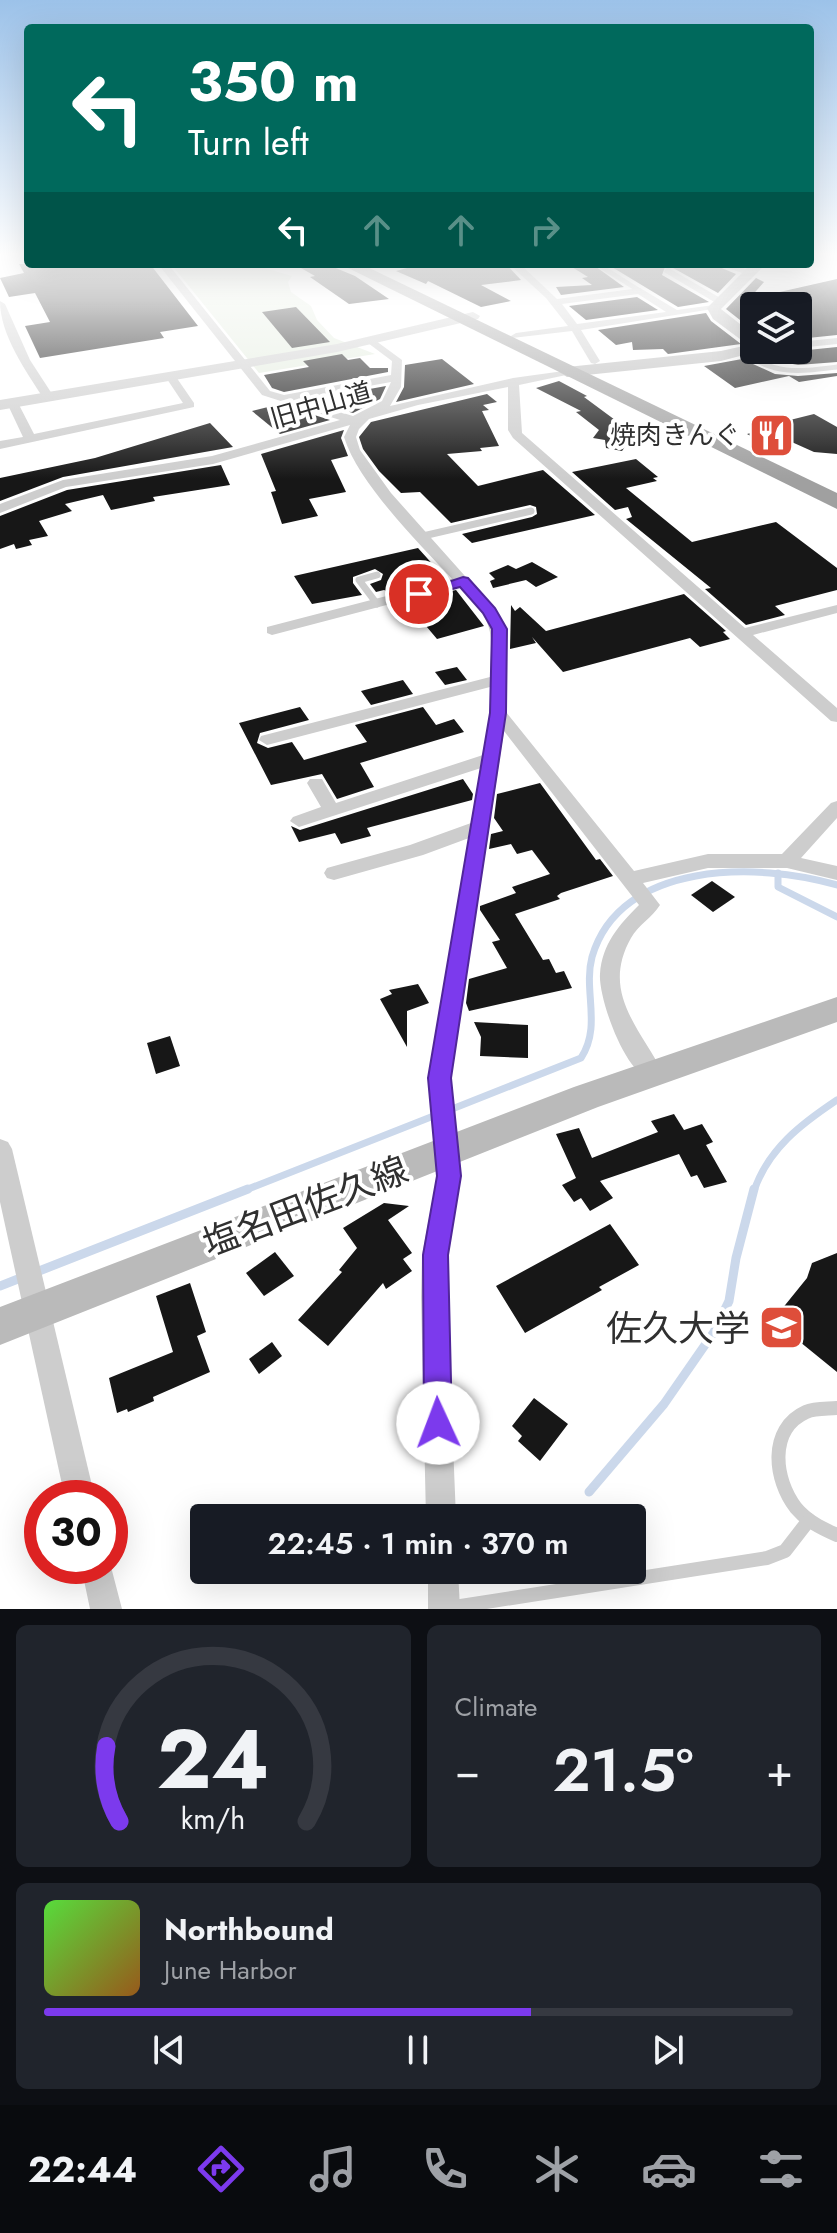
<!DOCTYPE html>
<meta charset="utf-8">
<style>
body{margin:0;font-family:Jost,"Noto Sans JP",sans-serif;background:#20242c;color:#f1f3f6;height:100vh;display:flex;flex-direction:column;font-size:30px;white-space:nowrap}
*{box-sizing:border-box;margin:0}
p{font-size:26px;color:#9ea1a6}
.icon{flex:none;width:44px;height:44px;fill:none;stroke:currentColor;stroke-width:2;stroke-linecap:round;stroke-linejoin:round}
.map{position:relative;height:1609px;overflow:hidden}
.side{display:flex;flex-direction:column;gap:16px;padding:16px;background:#0d0f14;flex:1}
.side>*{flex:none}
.top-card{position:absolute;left:24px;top:24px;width:790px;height:244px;border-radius:8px;box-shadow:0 8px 32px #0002;background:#00695c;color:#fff;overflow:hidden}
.buttons{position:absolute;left:740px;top:292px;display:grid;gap:16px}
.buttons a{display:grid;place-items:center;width:72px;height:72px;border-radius:8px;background:#171b24;box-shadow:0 8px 32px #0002;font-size:40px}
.speed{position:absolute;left:24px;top:1480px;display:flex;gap:16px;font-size:40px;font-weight:700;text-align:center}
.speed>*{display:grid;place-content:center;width:104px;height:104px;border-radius:50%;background:#171b24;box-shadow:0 8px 32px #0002;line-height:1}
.speed .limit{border:12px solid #d22;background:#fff;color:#111}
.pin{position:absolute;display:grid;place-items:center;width:68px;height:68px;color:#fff;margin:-34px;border:4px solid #fff;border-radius:50%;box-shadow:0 2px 8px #0007}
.me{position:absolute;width:88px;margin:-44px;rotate:358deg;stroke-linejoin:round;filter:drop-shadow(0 0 6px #0008)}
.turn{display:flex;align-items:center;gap:28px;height:168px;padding:0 32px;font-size:36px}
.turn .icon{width:104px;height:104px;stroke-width:2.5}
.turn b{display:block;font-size:56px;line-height:68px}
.lanes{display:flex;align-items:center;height:76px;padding:0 32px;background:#0003;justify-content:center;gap:40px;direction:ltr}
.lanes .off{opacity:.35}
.big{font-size:60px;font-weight:600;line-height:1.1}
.side .card{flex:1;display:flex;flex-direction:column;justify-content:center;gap:12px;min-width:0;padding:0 28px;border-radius:12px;background:#20242c}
.side .dial{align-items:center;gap:0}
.dial svg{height:208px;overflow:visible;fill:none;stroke:#363941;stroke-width:7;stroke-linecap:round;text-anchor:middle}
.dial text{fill:#f1f3f6;stroke:none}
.song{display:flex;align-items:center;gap:24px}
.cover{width:96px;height:96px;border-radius:12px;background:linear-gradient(135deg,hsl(110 70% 55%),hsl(30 70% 35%))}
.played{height:8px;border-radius:4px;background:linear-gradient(90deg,#7c3aed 65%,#363941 65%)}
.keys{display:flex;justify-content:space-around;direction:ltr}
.heat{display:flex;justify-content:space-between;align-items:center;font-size:44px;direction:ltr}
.side .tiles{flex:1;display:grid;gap:16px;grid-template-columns:1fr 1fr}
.card:last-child{grid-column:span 2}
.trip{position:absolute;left:190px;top:1504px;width:456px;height:80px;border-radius:8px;background:#171b24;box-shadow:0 8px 32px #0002;font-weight:600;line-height:80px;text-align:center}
.dock{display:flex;height:128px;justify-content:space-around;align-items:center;background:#090b0e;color:#9ea1a6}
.dock .icon{width:56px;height:56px}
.dock .on{color:#7c3aed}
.dock b{font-size:36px;color:#f1f3f6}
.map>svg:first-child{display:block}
.green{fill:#e3ecde}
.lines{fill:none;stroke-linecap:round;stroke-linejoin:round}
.stream-far1{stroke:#cbd8eb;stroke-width:7}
.stream{stroke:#cbd8eb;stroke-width:9}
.building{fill:#171717}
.service-far2{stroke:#cdcdcd;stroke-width:5}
.service-far1{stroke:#cdcdcd;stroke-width:7}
.service{stroke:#cdcdcd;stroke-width:14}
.minor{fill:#cdcdcd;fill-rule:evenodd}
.tertiary{fill:#cdcdcd;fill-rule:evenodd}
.secondary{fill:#bababa;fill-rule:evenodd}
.trunk{fill:#a0a0a0;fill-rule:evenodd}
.route{fill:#7c3aed;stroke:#51269a;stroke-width:2}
.labels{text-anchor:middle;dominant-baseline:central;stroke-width:8;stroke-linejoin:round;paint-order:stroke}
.far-street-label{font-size:26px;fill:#303030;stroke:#fff}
.far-poi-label{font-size:26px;fill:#303030;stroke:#fff;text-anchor:end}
.near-street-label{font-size:36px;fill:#303030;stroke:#fff}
.near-poi-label{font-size:36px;fill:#303030;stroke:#fff;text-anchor:end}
</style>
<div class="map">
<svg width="837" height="1609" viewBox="0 0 837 1609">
<rect width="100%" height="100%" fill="#fff"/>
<polygon class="green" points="171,264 251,264 292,276 288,282 291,292 311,306 317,320 334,338 375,354 259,373"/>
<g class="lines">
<g class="stream-far1">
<polyline points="778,873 778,887 837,917"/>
<path d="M 447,1111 L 581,1058 C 602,1026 583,991 592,957 C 620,860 759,862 837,885"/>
<polyline points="243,1191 436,1115"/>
<path d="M 754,1191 C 768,1149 801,1124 837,1100"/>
</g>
<g class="stream">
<polyline points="34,1273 248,1189"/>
<polyline points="0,1286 23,1277"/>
<polyline points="589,1492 664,1404 714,1332 729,1301 736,1258 754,1189"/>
</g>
</g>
<g class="building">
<polygon points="19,264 150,264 198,326 160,332 164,338 40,358 25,326 50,322 35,293 9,297 0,278 24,273"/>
<polygon points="294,264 326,264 355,276 389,299 349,304 310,277 315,276"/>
<polygon points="422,264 480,264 481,267 506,264 521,280 481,285 511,301 481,307 428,281 426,284 396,271"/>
<polygon points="592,264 624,287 561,295 556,287 592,285 582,278 588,277 572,267"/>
<polygon points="607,264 712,264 736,274 718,293 666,264 662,275 709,302 678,307"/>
<polygon points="756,278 764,282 749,299 837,279 837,335 798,339 798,306 754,306 754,331 726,309"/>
<polygon points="637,297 658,310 586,320 569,306"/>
<polygon points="296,307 330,342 292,348 262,312"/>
<polygon points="706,313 711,321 741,344 668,354 663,349 633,350 632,342 616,345 598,330"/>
<polygon points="837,347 837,362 798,365 766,359 798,354 798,351"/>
<polygon points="342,354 348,360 360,358 370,368 388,368 388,372 284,392 272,388 264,375 309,367 303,361"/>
<polygon points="442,359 474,384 396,402 404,387 405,365"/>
<polygon points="742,359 775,374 798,376 837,373 837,376 799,382 789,376 735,388 704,366"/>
<polygon points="559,381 587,396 584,397 634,434 622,451 606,448 605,440 593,438 599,430 576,412 581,411 536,388"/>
<polygon points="386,386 380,399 353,413 310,400"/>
<polygon points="487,394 497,402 483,405 489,410 482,411 499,446 480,448 482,451 447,454 478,486 543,470 595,515 472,543 462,534 532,517 537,514 536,507 530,505 451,523 420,492 401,493 379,471 363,449 359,437 371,422"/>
<polygon points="280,404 330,420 280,434 252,411"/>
<polygon points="814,414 837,427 837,454 814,452 785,439 759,449 762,442 747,434 770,428 774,421 782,418 790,420"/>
<polygon points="210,423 233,447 63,477 0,501 0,478 95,458"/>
<polygon points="344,430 341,438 348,456 331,460 346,492 309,499 318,516 282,524 271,492 276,491 261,454"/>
<polygon points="636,459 658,477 653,478 657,481 626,488 692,542 776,522 837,568 837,590 775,606 785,615 746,625 705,589 711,588 626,519 632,517 628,507 615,510 572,472"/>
<polygon points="221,465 230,485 153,497 155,501 111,510 103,495 65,504 72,511 39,521 48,536 29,540 32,545 16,549 14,544 0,549 0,516 67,490"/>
<polygon points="418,548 445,578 389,592 384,590 376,592 370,584 381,580 383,574 375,569 353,577 353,583 362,595 312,604 294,576"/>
<polygon points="532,562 558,577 536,587 526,580 493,588 490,581 495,579 489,573 508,565 516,569"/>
<polygon points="456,590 484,626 437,639 416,614 409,616 399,605"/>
<polygon points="684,594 726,631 723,632 730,639 700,647 690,638 563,672 532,637 536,643 510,649 511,605 515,611 520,607 546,631"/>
<polygon points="457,667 467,680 445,685 435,672"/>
<polygon points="403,680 413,694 371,705 361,691"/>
<polygon points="300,707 309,720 260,733 257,743 268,748 292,742 304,760 367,742 355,725 423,707 436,725 454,719 464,732 360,763 374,787 337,799 322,774 271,785 239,723"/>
<polygon points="463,779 473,794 472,800 367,828 371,836 341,844 335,833 299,842 291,826 300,830"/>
<polygon points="540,783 596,860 600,859 613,876 561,893 557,896 560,899 515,914 543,960 549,959 556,973 564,971 572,988 469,1011 466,1003 469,979 507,968 492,942 500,940 480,910 480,906 516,893 512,887 550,874 532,850 517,854 511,844 489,849 491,834 503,831 494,818 497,794"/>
<polygon points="712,881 735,897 713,912 691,895"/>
<polygon points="418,984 429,1003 407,1011 407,1047 380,999 392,994 389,990"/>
<polygon points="474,1022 528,1025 528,1058 480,1056 481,1037"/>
<polygon points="170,1036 180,1066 156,1074 147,1043"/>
<polygon points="674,1114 684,1130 702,1124 713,1142 706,1145 727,1182 704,1188 697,1175 691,1177 679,1154 600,1181 613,1198 590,1211 581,1198 574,1202 562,1185 576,1178 556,1134 579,1128 592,1158 658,1132 651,1121"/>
<polygon points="384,1203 409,1206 388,1220 412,1253 403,1259 412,1271 386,1289 383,1283 328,1346 298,1320 342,1272 339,1270 357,1248 343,1228"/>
<polygon points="610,1224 639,1265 599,1287 602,1290 525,1333 496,1286"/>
<polygon points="275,1252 294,1276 264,1296 246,1273"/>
<polygon points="837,1253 837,1372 773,1320 807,1278 812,1263"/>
<polygon points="190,1283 206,1332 197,1336 210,1372 153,1397 154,1401 128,1412 127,1409 117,1413 109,1378 173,1352 156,1296"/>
<polygon points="272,1342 282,1356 259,1374 249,1359"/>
<polygon points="534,1398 568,1424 540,1461 518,1441 522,1436 512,1426"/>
</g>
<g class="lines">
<g class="service-far2">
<polyline points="597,264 640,291"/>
<polyline points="724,264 749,273"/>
<path d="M 741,352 C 777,375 796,372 837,367"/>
</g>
<g class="service-far1">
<polyline points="423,536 531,511"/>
<polyline points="377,575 359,580 377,604"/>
</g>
<g class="service">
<path d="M 837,1408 C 828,1409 815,1408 806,1412 C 768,1429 774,1480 796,1508 C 807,1521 821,1528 837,1535"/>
<polyline points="448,1608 767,1558 785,1551 809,1520"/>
</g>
<g class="minor">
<path d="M 158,264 L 168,264 L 270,391 L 284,395 L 391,375 L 392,361 L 368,343 L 367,341 L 372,338 L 402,360 L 401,387 L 390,406 L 513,378 L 571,370 L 571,374 L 519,385 L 522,433 L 745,628 L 837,605 L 837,613 L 753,635 L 837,708 L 837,722 L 831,721 L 513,438 L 508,430 L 508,387 L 418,405 L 369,419 L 359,429 L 356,437 L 360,450 L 391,493 L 497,612 L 507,629 L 506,712 L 634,871 L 708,854 L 782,854 L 831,803 L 837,801 L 837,818 L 801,858 L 837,866 L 837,880 L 787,868 L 708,868 L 643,883 L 660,905 C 652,918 638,925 631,938 C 600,993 641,1029 663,1073 L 660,1080 C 630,1090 598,999 600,974 C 602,944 619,925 639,905 L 504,731 L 451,1078 L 461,1176 L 448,1255 L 447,1297 L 456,1518 L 426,1518 L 421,1297 L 422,1255 L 437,1176 L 429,1078 L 469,838 L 423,855 L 334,880 L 327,878 L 324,873 L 327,868 L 410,845 L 471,823 L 481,768 L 299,827 L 290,821 L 293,817 L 321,807 L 307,783 L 310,779 L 322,779 L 336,803 L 483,755 L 490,713 L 490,687 L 267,745 L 259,740 L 261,736 L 490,677 C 492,625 495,626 459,586 L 272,635 L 267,633 L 267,627 L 452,579 C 419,543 358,483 344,437 L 350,425 L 213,464 L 66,487 L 0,513 L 0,504 L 63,480 L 212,456 L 340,420 L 262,395 ZM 391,382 L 382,401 L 353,416 L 297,399 Z"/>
<polygon points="365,264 380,264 368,269 363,266"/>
<path d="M 509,264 L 520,264 L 557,299 L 640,288 L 677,310 L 714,305 L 719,308 L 581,330 L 600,361 L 595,364 L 591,363 L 572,331 L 512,338 L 511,336 L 516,333 L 568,326 L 546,298 ZM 638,294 L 666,312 L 577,324 L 562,304 Z"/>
<polygon points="667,267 722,299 724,301 716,303 664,272"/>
<path d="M 0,301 L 5,304 L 30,360 L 54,397 L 52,399 L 44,399 C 26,371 0,335 0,301 Z"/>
<polygon points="837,338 837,344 798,348 798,342"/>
<polygon points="170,373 174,374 194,403 194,407 0,449 0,441 23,437 7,403 9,401 17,401 34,434 183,403 165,376"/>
<polygon points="0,1139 8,1142 12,1149 95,1498 65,1498 0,1202"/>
<polygon points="110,1563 122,1609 90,1609 81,1566 110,1566"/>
<polygon points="428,1570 458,1570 460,1609 428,1609"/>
</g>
<polygon class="tertiary" points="473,312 480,316 478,319 337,352 0,410 0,400 337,344"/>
<g class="secondary">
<polygon points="751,264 766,264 721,309 754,335 754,350 759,351 721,361 567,377 559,372 567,367 721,351 748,345 713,319 707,308"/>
<polygon points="837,997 837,1022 598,1107 0,1345 0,1307 574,1087"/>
</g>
<polygon class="trunk" points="340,264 361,264 837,493 837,509"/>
</g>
<linearGradient id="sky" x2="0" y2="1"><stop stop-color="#9cc2e9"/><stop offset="0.53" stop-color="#fff"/><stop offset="1" stop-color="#fff" stop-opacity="0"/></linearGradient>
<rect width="837" height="479" fill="url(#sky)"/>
<polygon class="route" points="463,577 468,578 495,608 507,629 506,713 451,1078 461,1176 448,1255 452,1423 448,1433 438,1437 428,1433 424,1423 423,1255 437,1176 428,1078 490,713 492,629 483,613 460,587 419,598 412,594"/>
<defs>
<symbol id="restaurant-square" viewBox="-11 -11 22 22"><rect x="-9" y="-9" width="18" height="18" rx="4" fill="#de4e3a" stroke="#fff"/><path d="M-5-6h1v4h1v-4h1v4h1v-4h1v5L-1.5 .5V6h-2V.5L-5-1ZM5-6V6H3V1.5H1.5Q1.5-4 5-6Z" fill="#fff"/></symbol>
<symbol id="university-square" viewBox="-11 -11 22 22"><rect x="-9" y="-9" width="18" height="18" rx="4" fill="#de4e3a" stroke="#fff"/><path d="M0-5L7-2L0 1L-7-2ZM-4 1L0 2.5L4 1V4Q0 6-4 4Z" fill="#fff"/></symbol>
</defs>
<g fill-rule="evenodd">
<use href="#restaurant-square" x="746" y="410" width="51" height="51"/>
<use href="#university-square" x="756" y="1302" width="51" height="51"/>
</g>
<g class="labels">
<g class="far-street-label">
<text transform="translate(321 405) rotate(-16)">旧中山道</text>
</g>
<g class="far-poi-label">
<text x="740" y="435">焼肉きんぐ</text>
</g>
<g class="near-street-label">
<text transform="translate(305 1206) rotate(-21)">塩名田佐久線</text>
</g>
<g class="near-poi-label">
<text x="750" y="1328">佐久大学</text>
</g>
</g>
</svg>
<div class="buttons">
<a><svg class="icon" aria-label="layers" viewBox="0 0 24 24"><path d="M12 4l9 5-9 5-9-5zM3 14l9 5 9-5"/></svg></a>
</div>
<div class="speed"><div class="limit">30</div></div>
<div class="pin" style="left:419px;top:594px;background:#d93025"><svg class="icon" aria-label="arrive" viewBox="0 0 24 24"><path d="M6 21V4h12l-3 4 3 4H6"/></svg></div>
<svg class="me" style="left:438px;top:1423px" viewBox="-20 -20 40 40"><circle r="19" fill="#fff"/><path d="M0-13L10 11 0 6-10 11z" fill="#7c3aed"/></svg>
<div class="trip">22:45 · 1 min · 370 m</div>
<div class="top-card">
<div class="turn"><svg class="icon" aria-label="left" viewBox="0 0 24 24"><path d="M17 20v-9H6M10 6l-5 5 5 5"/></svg><div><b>350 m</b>Turn left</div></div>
<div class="lanes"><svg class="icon" aria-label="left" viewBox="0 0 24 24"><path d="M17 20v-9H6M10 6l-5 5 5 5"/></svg><svg class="icon off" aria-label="ahead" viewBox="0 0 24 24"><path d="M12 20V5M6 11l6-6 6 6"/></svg><svg class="icon off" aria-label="ahead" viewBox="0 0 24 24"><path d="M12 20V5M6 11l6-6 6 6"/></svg><svg class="icon off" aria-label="right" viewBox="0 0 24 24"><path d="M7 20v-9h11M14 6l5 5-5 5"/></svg></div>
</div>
</div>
<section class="side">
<div class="tiles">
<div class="card dial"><svg viewBox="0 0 100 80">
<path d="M14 69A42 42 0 1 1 86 69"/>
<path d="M14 69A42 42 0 0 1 9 40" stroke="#7c3aed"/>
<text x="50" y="56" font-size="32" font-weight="700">24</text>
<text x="50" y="72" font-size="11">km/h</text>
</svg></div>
<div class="card"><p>Climate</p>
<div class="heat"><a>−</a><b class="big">21.5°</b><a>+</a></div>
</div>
<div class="card">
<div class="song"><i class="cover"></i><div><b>Northbound</b><p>June Harbor</p></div></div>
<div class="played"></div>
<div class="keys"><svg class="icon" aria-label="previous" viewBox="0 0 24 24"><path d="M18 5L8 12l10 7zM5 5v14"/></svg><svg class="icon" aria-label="pause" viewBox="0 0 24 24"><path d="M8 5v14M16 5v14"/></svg><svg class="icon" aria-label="next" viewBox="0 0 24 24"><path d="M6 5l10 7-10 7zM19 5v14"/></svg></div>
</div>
</div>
</section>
<nav class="dock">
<b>22:44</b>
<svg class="icon on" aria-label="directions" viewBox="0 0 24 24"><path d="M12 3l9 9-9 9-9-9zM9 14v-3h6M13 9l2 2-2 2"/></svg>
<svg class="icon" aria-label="music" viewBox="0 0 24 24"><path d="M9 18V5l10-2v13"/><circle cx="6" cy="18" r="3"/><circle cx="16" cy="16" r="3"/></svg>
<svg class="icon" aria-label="phone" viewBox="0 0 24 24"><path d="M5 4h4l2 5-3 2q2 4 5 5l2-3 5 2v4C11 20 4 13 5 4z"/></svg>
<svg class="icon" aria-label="climate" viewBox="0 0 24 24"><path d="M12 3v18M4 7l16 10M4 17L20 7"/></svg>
<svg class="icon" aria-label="car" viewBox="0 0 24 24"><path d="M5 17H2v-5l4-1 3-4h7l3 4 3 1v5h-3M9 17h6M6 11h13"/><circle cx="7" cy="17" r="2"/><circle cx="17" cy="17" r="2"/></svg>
<svg class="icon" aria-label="filters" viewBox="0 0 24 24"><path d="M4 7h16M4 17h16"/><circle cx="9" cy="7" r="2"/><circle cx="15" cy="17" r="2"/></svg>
</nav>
